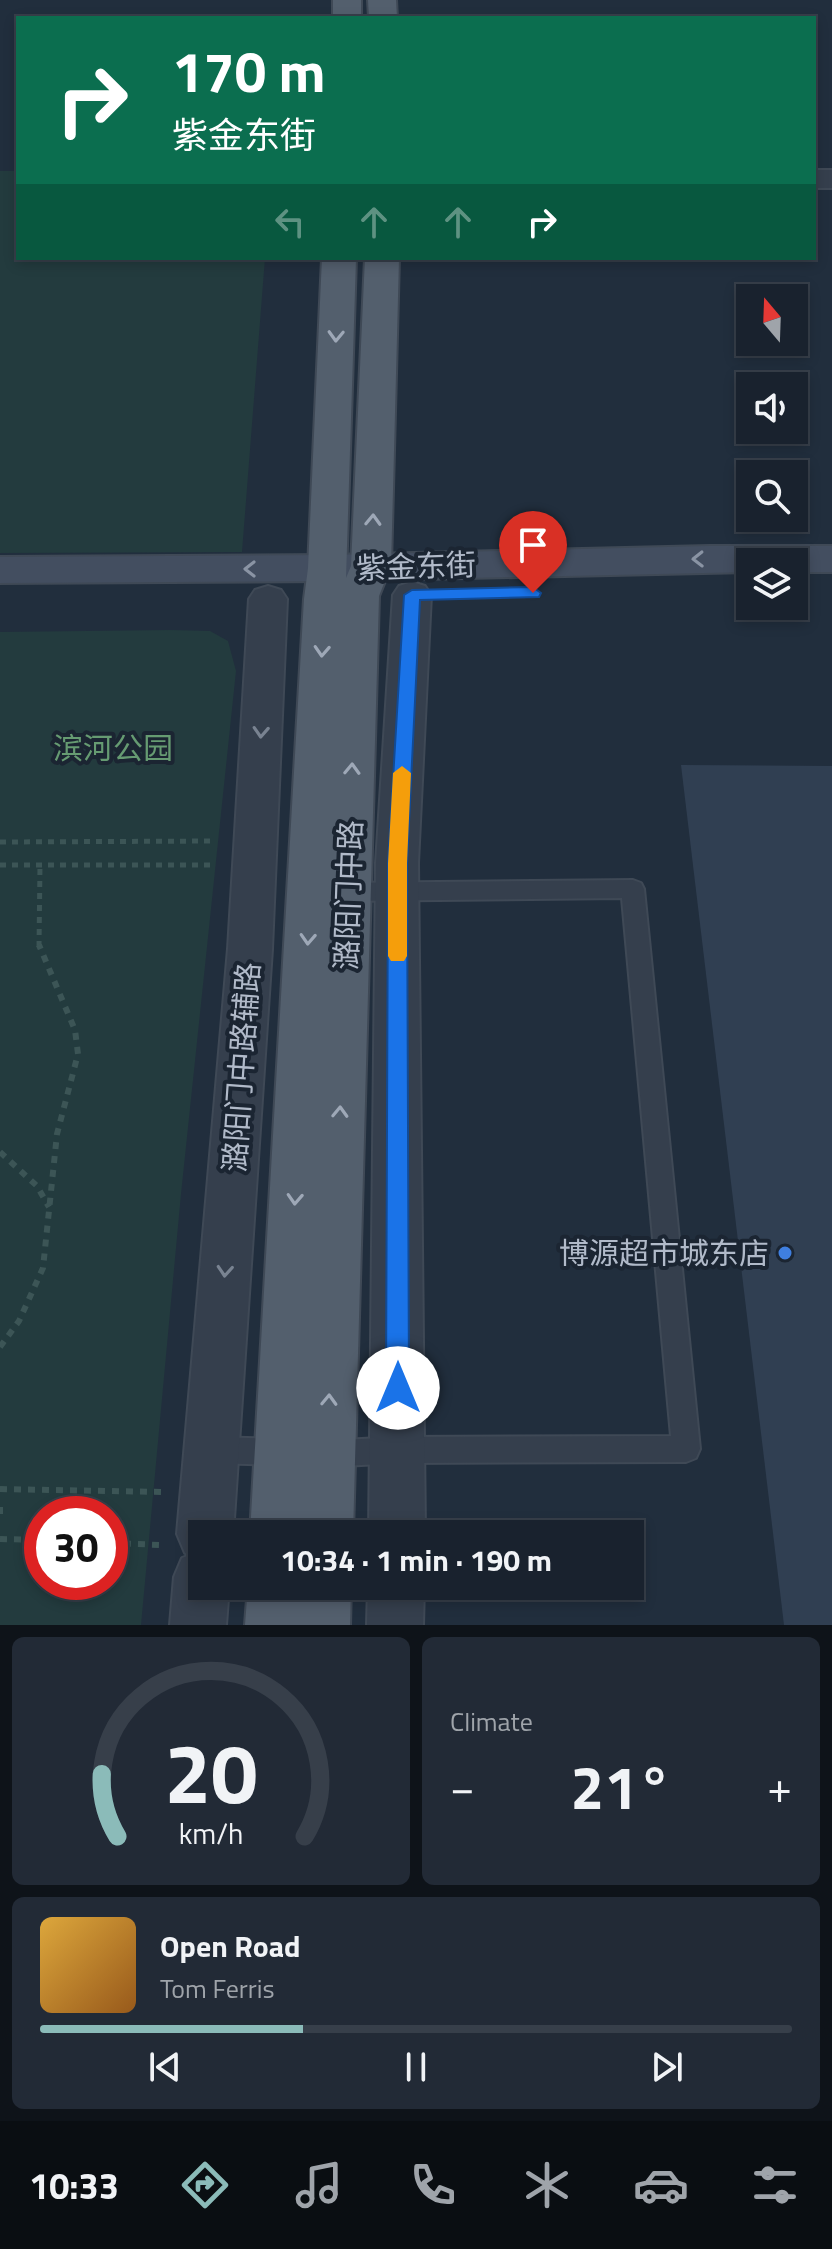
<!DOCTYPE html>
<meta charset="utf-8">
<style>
body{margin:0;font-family:"Titillium Web","Noto Sans SC",sans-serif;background:#222a36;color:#f1f3f6;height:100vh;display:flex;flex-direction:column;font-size:30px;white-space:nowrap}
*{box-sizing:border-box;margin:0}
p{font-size:26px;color:#9fa4aa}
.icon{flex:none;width:44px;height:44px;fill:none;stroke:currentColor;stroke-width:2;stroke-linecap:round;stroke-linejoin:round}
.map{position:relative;height:1625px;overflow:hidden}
.sheet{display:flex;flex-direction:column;gap:12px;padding:12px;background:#0e1319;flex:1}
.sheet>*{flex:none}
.top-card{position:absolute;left:16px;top:16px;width:800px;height:244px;border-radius:0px;box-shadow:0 4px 12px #0003,0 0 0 2px #373f4a;background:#0b6e4f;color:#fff;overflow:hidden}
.needle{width:52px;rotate:341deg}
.tools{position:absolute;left:736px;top:284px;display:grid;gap:16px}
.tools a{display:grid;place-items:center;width:72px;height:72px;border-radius:0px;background:#19222e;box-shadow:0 4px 12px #0003,0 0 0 2px #373f4a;font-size:40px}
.speed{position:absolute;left:24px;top:1496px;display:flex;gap:16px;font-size:40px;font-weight:700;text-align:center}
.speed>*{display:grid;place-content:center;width:104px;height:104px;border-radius:50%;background:#19222e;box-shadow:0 4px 12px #0003,0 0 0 2px #373f4a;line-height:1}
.speed .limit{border:12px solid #d22;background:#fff;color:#111}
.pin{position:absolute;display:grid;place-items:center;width:68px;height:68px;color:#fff;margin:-82px -34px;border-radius:50% 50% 50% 0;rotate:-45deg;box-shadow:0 0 8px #0007}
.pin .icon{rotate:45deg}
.me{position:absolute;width:88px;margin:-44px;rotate:0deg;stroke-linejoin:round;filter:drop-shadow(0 0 6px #0008)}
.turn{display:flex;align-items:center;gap:28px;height:168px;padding:0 24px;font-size:36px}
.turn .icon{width:104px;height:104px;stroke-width:2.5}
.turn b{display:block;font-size:56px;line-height:68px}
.lanes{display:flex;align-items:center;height:76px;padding:0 24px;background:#0003;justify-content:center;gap:40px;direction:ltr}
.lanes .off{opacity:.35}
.big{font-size:60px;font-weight:700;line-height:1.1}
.sheet .tile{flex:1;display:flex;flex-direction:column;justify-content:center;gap:12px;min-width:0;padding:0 28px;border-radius:12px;background:#222a36}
.sheet .dial{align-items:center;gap:0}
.dial svg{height:208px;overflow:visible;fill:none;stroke:#373f4a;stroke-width:7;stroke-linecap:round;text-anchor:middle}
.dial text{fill:#f1f3f6;stroke:none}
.song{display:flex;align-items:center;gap:24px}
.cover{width:96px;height:96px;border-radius:12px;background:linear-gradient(135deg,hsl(40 70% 55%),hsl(30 70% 35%))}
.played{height:8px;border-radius:4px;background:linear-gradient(90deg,#8bbbb9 35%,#373f4a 35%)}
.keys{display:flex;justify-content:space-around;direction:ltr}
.heat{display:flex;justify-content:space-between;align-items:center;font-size:44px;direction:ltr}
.sheet .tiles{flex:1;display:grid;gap:12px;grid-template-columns:1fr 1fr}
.tile:last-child{grid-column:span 2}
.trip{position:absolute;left:188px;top:1520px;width:456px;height:80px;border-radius:0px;background:#19222e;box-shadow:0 4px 12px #0003,0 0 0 2px #373f4a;font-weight:700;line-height:80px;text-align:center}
.menu{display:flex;height:128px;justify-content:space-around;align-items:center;background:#0a0e12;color:#9fa4aa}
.menu .icon{width:56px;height:56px}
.menu .active{color:#8bbbb9}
.menu b{font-size:36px;color:#f1f3f6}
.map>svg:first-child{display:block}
.green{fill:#233b3e;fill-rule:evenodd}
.building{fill:#303f52}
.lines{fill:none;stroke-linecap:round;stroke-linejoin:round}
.lane-casing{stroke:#3f4956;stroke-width:4}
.street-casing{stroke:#3f4956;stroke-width:4}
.secondary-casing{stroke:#3f4956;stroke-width:4}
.primary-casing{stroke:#3f4956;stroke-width:4}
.path-far1{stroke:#3c5556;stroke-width:5;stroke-dasharray:6 6;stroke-linecap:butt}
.path{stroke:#3c5556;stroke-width:6;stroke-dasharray:7 7;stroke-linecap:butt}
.lane{fill:#353f4d;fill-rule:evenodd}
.street{fill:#353f4d;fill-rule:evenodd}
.secondary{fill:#434e60;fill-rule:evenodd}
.primary{fill:#535f6d;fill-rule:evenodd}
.oneway{stroke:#9ea8b7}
.oneway2{stroke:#8a94a4}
.oneway3{stroke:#798391}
.route{fill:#1a73e8;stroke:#114b97;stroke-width:2}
.slow{fill:#f59e0b}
.shop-dot{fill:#3f7fe0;stroke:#1b2532;stroke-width:3}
.labels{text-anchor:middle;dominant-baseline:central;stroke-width:8;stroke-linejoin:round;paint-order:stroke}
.street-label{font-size:30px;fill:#b1bac9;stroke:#1b2532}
.park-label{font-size:30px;fill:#669b72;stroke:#1b2532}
.poi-label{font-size:30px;fill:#b1bac9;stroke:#1b2532;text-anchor:end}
</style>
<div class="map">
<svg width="832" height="1625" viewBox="0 0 832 1625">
<rect width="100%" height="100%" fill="#212e3d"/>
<g class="green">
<polygon points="0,171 18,171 18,258 265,258 242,552 0,553"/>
<path d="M 171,630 L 210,631 L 228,641 L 236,671 L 181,1194 L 141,1625 L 0,1625 L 0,632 ZM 42,1514 L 110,1514 L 110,1582 L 42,1582 Z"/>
</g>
<polygon class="building" points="681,765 832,766 832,1625 784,1625"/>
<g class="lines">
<defs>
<g id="lane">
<polygon points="633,880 641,883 644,889 700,1449 696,1458 686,1462 398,1463 325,1467 315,1463 311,1454 315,1445 325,1441 398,1437 671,1436 622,898 343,901 335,898 332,892 335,886 343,883"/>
<polygon points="212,1437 283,1439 293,1443 297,1452 293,1461 283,1465 212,1463 202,1459 198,1450 202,1441"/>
</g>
<g id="street">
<rect x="814" y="170" width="18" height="18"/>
<polygon points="412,582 425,586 431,595 418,863 425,1534 369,1534 376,863 393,595 399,586"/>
<polygon points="268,586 281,590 287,599 272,949 233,1534 202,1534 202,1586 229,1586 226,1625 170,1625 174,1577 182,1558 190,1555 185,1553 177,1534 228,949 249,599 255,590"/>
<polygon points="368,1586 424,1586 423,1625 367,1625"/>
</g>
<polygon id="secondary" points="709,546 832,546 832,572 794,572 794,562 750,562 750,572 328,581 0,583 0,557 328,555"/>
<g id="primary">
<rect x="333" y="0" width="28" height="18"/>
<polygon points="368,0 396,0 397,18 369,18"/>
<polygon points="322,258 356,258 346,578 351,566 365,258 399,258 391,566 379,596 353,1534 250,1534 304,599 308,568"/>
<polygon points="248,1586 351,1586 350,1625 245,1625"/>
</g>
</defs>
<use href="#lane" class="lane-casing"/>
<use href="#street" class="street-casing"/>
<use href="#secondary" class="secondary-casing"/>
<use href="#primary" class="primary-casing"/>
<g class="path-far1">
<polyline points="0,842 215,841"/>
<polyline points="0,865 215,865"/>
<polyline points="39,947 40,865"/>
</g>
<g class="path">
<polyline points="0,1152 37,1186 49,1207"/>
<polyline points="0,1347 19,1321 43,1268 57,1134 78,1054 75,1030 39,945"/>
<polyline points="0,1489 163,1492"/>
<polyline points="0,1507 0,1516"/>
<polyline points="0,1539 42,1540"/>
<polyline points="110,1543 161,1545"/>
</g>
<use href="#lane" class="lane"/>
<use href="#street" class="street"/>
<use href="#secondary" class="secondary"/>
<use href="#primary" class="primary"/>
</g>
<defs><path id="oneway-chevron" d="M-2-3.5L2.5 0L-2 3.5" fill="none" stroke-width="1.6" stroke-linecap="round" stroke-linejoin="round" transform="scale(2)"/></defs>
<g class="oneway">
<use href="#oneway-chevron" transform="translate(336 336) rotate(92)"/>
<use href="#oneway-chevron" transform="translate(373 520) rotate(-88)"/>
<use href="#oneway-chevron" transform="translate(322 651) rotate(93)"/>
<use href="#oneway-chevron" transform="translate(352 769) rotate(-88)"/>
<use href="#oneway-chevron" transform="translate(308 939) rotate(93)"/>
<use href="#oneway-chevron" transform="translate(340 1112) rotate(-88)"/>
<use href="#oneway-chevron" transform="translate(295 1199) rotate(93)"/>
<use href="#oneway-chevron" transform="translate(329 1400) rotate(-88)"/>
</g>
<g class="oneway2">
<use href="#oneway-chevron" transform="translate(698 559) rotate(179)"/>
<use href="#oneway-chevron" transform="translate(250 569) rotate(180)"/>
</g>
<g class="oneway3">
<use href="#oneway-chevron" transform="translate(261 732) rotate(93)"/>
<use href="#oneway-chevron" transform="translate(225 1271) rotate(94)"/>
</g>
<polygon class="route" points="533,587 541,593 539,597 420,600 407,863 409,1388 406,1396 398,1399 390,1396 386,1388 388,863 404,595 412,590"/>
<polygon class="slow" points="402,766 411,773 407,863 407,956 404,961 391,961 388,956 388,863 393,773"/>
<circle class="shop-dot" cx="785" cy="1253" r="8"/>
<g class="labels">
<g class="street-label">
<text transform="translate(416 566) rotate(-2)">紫金东街</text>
<text transform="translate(348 895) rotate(-88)">潞阳门中路</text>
<text transform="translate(241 1067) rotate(-86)">潞阳门中路辅路</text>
</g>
<g class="park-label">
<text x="113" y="748">滨河公园</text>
</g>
<g class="poi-label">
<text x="769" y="1253">博源超市城东店</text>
</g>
</g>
</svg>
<div class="tools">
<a><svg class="needle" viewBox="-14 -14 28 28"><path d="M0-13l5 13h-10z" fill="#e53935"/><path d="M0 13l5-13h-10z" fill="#9fa4aa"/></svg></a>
<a><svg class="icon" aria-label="sound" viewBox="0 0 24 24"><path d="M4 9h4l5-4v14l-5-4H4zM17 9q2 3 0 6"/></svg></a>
<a><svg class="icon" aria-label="search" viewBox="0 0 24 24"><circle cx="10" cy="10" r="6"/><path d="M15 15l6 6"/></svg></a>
<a><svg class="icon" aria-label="layers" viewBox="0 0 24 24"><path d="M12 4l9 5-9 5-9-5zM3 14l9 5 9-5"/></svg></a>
</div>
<div class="speed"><div class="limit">30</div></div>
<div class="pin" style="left:533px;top:593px;background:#d93025"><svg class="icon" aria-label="arrive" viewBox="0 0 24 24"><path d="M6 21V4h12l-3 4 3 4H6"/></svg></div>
<svg class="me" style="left:398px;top:1388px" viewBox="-20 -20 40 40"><circle r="19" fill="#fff"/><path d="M0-13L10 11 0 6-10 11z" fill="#1a73e8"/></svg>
<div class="trip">10:34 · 1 min · 190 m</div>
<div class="top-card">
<div class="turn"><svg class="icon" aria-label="right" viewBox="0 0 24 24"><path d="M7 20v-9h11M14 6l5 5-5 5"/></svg><div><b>170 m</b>紫金东街</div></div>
<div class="lanes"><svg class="icon off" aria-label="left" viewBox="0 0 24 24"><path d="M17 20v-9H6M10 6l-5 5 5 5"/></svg><svg class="icon off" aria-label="ahead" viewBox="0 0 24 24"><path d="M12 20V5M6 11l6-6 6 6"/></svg><svg class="icon off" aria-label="ahead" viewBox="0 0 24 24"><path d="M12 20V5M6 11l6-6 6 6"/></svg><svg class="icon" aria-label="right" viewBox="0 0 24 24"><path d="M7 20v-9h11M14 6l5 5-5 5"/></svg></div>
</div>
</div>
<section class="sheet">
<div class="tiles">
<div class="tile dial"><svg viewBox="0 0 100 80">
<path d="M14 69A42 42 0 1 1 86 69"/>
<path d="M14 69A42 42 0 0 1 8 45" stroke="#8bbbb9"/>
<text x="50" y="56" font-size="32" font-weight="700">20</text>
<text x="50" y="72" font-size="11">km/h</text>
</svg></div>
<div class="tile"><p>Climate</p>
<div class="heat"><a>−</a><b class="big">21°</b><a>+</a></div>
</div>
<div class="tile">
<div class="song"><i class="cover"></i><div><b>Open Road</b><p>Tom Ferris</p></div></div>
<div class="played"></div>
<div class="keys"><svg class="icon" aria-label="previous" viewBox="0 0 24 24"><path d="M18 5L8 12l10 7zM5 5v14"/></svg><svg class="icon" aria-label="pause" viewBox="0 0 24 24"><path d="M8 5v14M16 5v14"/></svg><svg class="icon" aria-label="next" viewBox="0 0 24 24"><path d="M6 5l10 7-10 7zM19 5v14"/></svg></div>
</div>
</div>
</section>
<nav class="menu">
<b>10:33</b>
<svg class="icon active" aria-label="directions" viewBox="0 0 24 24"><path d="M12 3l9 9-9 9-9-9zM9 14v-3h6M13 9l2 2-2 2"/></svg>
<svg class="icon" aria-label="music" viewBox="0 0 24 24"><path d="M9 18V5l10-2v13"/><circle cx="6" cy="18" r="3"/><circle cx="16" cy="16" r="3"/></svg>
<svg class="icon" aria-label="phone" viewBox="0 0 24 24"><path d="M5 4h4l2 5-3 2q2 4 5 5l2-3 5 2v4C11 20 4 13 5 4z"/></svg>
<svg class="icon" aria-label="climate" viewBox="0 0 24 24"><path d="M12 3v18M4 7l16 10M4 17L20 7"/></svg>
<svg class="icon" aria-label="car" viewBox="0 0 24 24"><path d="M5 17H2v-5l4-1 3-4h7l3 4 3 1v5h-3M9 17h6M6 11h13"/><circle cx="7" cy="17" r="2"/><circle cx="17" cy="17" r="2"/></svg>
<svg class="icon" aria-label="filters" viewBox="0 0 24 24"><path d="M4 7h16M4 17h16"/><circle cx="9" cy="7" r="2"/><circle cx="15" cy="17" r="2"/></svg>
</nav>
